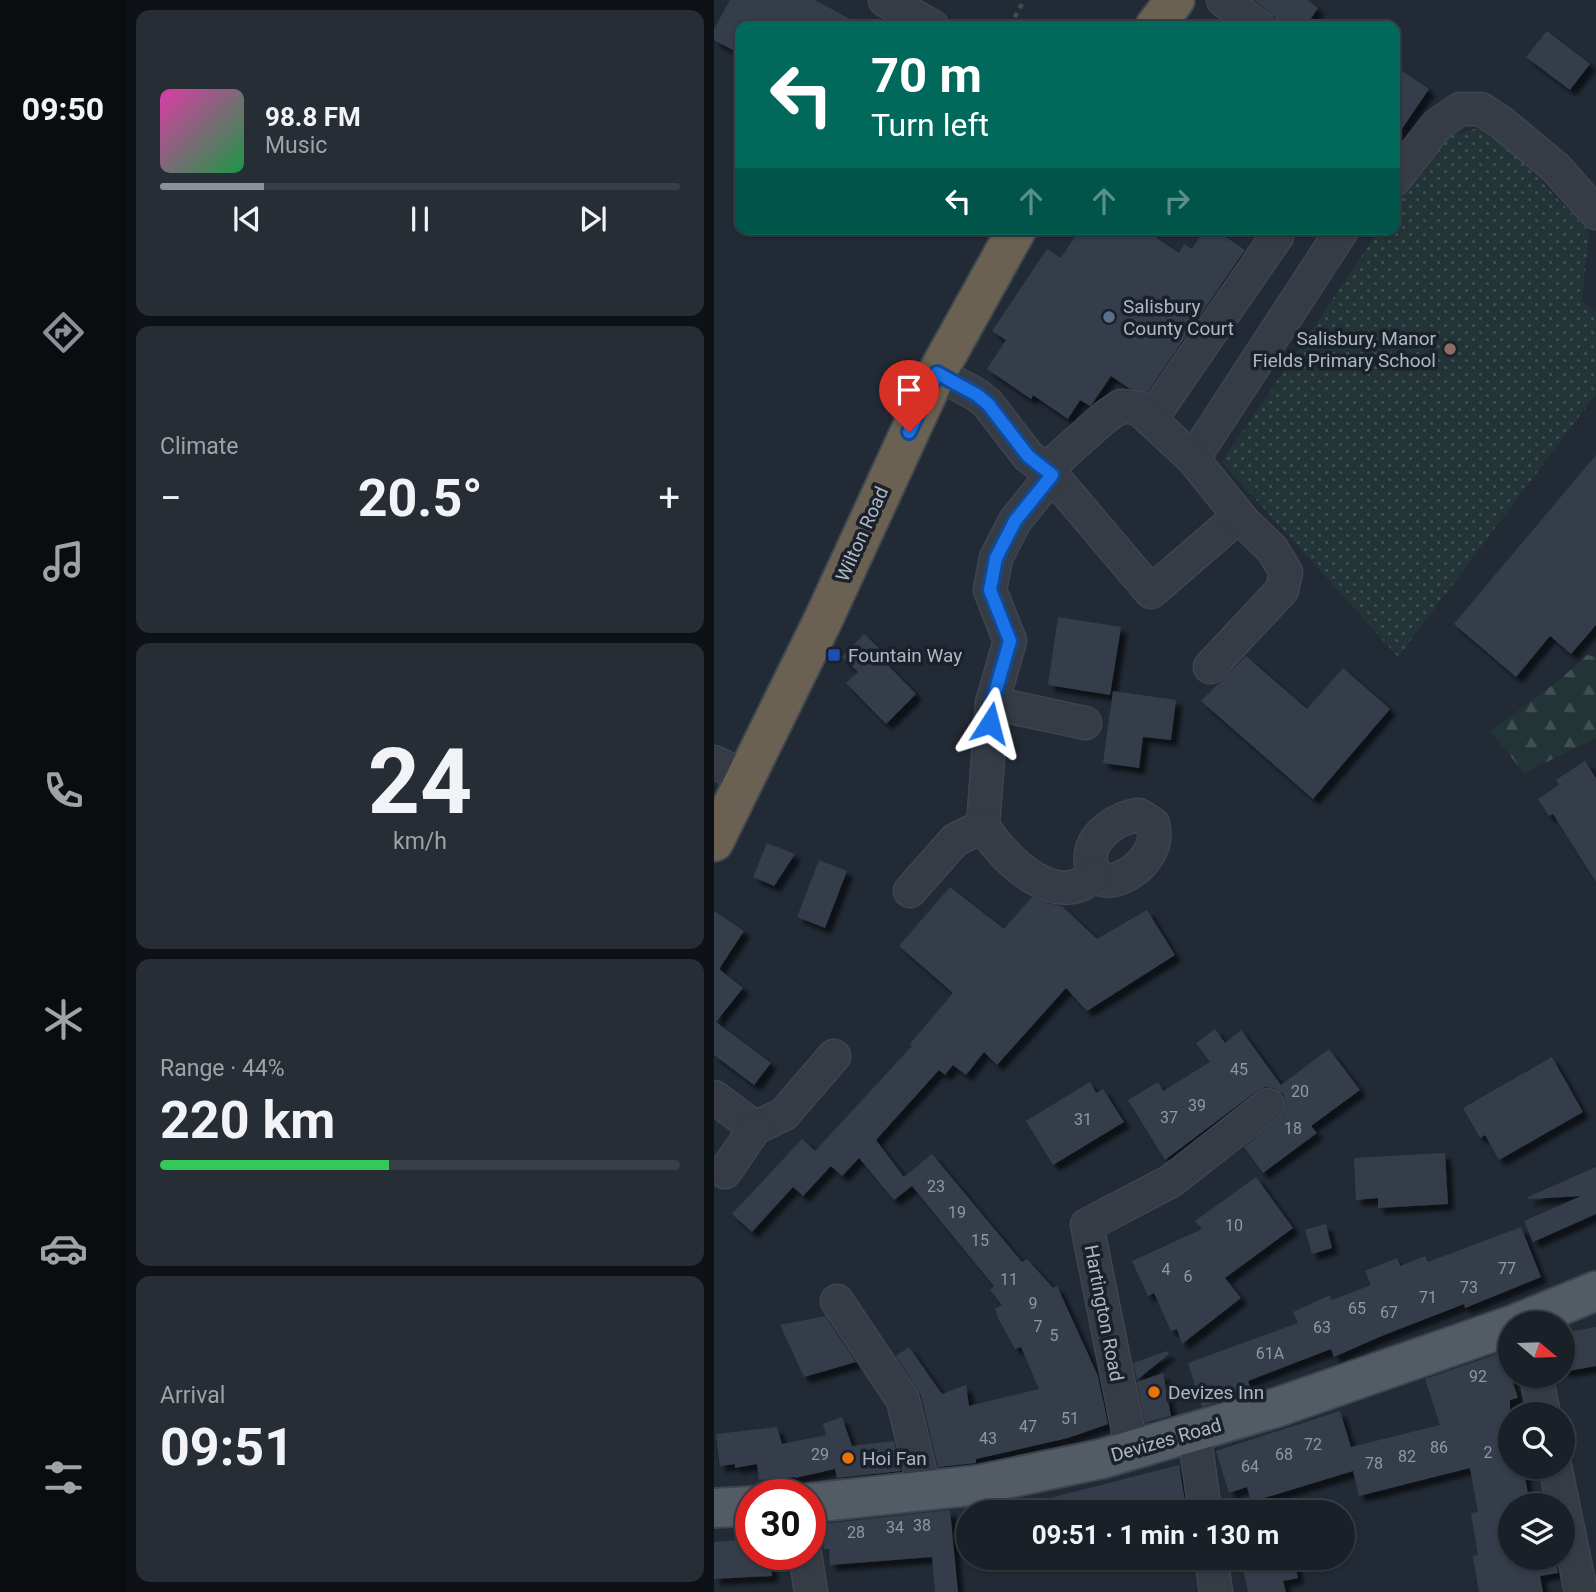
<!DOCTYPE html>
<meta charset="utf-8">
<style>
body{margin:0;font-family:Roboto,sans-serif;background:#272d34;color:#f1f3f6;height:100vh;display:flex;flex-direction:column;font-size:26px;white-space:nowrap}
*{box-sizing:border-box;margin:0}
p{font-size:23px;color:#9fa3a8}
.icon{flex:none;width:38px;height:38px;fill:none;stroke:currentColor;stroke-width:2;stroke-linecap:round;stroke-linejoin:round}
.map{position:relative;flex:1;overflow:hidden}
.panel{display:flex;flex-direction:column;gap:10px;padding:10px;background:#0e1216;width:588px}
.panel>*{flex:none}
.guide{position:absolute;left:21px;top:21px;width:665px;height:214px;border-radius:14px;box-shadow:0 2px 5px #0004,0 0 0 2px #383e45;background:#00695c;color:#fff;overflow:hidden}
.needle{width:46px;rotate:109deg}
.buttons{position:absolute;left:784px;top:1311px;display:grid;gap:14px}
.buttons a{display:grid;place-items:center;width:77px;height:77px;border-radius:50%;background:#1a2028;box-shadow:0 2px 5px #0004,0 0 0 2px #383e45;font-size:35px}
.speed{position:absolute;left:21px;top:1479px;display:flex;gap:14px;font-size:35px;font-weight:700;text-align:center}
.speed>*{display:grid;place-content:center;width:91px;height:91px;border-radius:50%;background:#1a2028;box-shadow:0 2px 5px #0004,0 0 0 2px #383e45;line-height:1}
.speed .limit{border:10px solid #d22;background:#fff;color:#111}
.pin{position:absolute;display:grid;place-items:center;width:60px;height:60px;color:#fff;margin:-72px -30px;border-radius:50% 50% 50% 0;rotate:-45deg;box-shadow:0 0 7px #0007}
.pin .icon{rotate:45deg}
.me{position:absolute;width:77px;margin:-38px;rotate:9deg;stroke-linejoin:round;filter:drop-shadow(0 0 5px #0008)}
.turn{display:flex;align-items:center;gap:24px;height:147px;padding:0 21px;font-size:32px}
.turn .icon{width:91px;height:91px;stroke-width:2.5}
.turn b{display:block;font-size:49px;line-height:60px}
.lanes{display:flex;align-items:center;height:66px;padding:0 21px;background:#0003;justify-content:center;gap:35px;direction:ltr}
.lanes .off{opacity:.35}
.big{font-size:52px;font-weight:700;line-height:1.1}
.panel .widget{flex:1;display:flex;flex-direction:column;justify-content:center;gap:10px;min-width:0;padding:0 24px;border-radius:14px;background:#272d34}
.panel .dial{align-items:center;gap:0}
.dial b{font-size:91px;line-height:1}
.song{display:flex;align-items:center;gap:21px}
.cover{width:84px;height:84px;border-radius:10px;background:linear-gradient(135deg,hsl(320 70% 55%),hsl(140 70% 35%))}
.played{height:7px;border-radius:4px;background:linear-gradient(90deg,#8c9099 20%,#383e45 20%)}
.keys{display:flex;justify-content:space-around;direction:ltr}
.heat{display:flex;justify-content:space-between;align-items:center;font-size:38px;direction:ltr}
.charge{height:10px;border-radius:5px;background:linear-gradient(90deg,#34c759 44%,#383e45 0)}
.trip{position:absolute;left:242px;top:1500px;width:399px;height:70px;border-radius:35px;background:#1a2028;box-shadow:0 2px 5px #0004,0 0 0 2px #383e45;font-weight:700;line-height:70px;text-align:center}
main{display:flex;flex:1;min-height:0}
.menu{display:flex;flex-direction:column;width:126px;justify-content:space-around;align-items:center;background:#0a0d10;color:#9fa3a8}
.menu .icon{width:49px;height:49px}
.menu .current{color:#8c9099}
.menu b{font-size:32px;color:#f1f3f6}
.map>svg:first-child{display:block}
.forest{fill:url(#forest-firs)}
.park{fill:url(#park-dots)}
.building{fill:#343e4b;filter:url(#shadow)}
.lines{fill:none;stroke-linecap:round;stroke-linejoin:round}
.minor-casing{stroke:#3e454f;stroke-width:35}
.major-casing{stroke:#3e454f;stroke-width:42}
.highway-casing{stroke:#3f4750;stroke-width:42}
.path{stroke:#3c4d4e;stroke-width:4.5;stroke-dasharray:5 5;stroke-linecap:butt}
.minor{stroke:#353c45;stroke-width:32}
.major{stroke:#535b65;stroke-width:38}
.highway{stroke:#6b6152;stroke-width:38}
.route-casing{stroke:#114b97;stroke-width:18}
.route{stroke:#1a73e8;stroke-width:12}
.service-dot{fill:#5c6f8a;stroke:#1a212a;stroke-width:2.5}
.education-dot{fill:#8d6e63;stroke:#1a212a;stroke-width:2.5}
.transit-dot{fill:#1a4fb4;stroke:#1a212a;stroke-width:2.5}
.food-dot{fill:#e8710a;stroke:#1a212a;stroke-width:2.5}
.labels{text-anchor:middle;dominant-baseline:central;stroke-width:7;stroke-linejoin:round;paint-order:stroke}
.number-label{font-size:16px;fill:#8e97a2}
.poi-label{font-size:19px;fill:#afb7c2;stroke:#1a212a;text-anchor:start}
.street-label{font-size:19px;fill:#afb7c2;stroke:#1a212a}
</style>
<main>
<nav class="menu">
<b>09:50</b>
<svg class="icon current" aria-label="directions" viewBox="0 0 24 24"><path d="M12 3l9 9-9 9-9-9zM9 14v-3h6M13 9l2 2-2 2"/></svg>
<svg class="icon" aria-label="music" viewBox="0 0 24 24"><path d="M9 18V5l10-2v13"/><circle cx="6" cy="18" r="3"/><circle cx="16" cy="16" r="3"/></svg>
<svg class="icon" aria-label="phone" viewBox="0 0 24 24"><path d="M5 4h4l2 5-3 2q2 4 5 5l2-3 5 2v4C11 20 4 13 5 4z"/></svg>
<svg class="icon" aria-label="climate" viewBox="0 0 24 24"><path d="M12 3v18M4 7l16 10M4 17L20 7"/></svg>
<svg class="icon" aria-label="car" viewBox="0 0 24 24"><path d="M5 17H2v-5l4-1 3-4h7l3 4 3 1v5h-3M9 17h6M6 11h13"/><circle cx="7" cy="17" r="2"/><circle cx="17" cy="17" r="2"/></svg>
<svg class="icon" aria-label="filters" viewBox="0 0 24 24"><path d="M4 7h16M4 17h16"/><circle cx="9" cy="7" r="2"/><circle cx="15" cy="17" r="2"/></svg>
</nav>
<section class="panel">
<div class="widget">
<div class="song"><i class="cover"></i><div><b>98.8 FM</b><p>Music</p></div></div>
<div class="played"></div>
<div class="keys"><svg class="icon" aria-label="previous" viewBox="0 0 24 24"><path d="M18 5L8 12l10 7zM5 5v14"/></svg><svg class="icon" aria-label="pause" viewBox="0 0 24 24"><path d="M8 5v14M16 5v14"/></svg><svg class="icon" aria-label="next" viewBox="0 0 24 24"><path d="M6 5l10 7-10 7zM19 5v14"/></svg></div>
</div>
<div class="widget"><p>Climate</p>
<div class="heat"><a>−</a><b class="big">20.5°</b><a>+</a></div>
</div>
<div class="widget dial"><b>24</b><p>km/h</p></div>
<div class="widget"><p>Range · 44%</p><b class="big">220 km</b><div class="charge"></div></div>
<div class="widget"><p>Arrival</p><b class="big">09:51</b></div>
</section>
<div class="map">
<svg width="882" height="1592" viewBox="0 0 882 1592">
<defs>
<pattern id="forest-firs" width="22" height="20" patternUnits="userSpaceOnUse" patternTransform="scale(1.75)"><rect width="22" height="20" fill="#233436"/><path d="M5 1l3.5 6h-7zM16 11l3.5 6h-7z" fill="#404f51"/></pattern>
<pattern id="park-dots" width="8" height="8" patternUnits="userSpaceOnUse" patternTransform="scale(1.75)"><rect width="8" height="8" fill="#233436"/><path d="M2 2h.1M6 6h.1" fill="none" stroke="#404f51" stroke-width="1.8" stroke-linecap="round"/></pattern>
<filter id="shadow"><feDropShadow dx="6" dy="6" stdDeviation="2" flood-color="#0009"/></filter>
</defs>
<rect width="100%" height="100%" fill="#222a35"/>
<polygon class="forest" points="873,655 882,657 882,738 810,773 776,731 843,682"/>
<polygon class="park" points="774,125 875,232 868,301 882,312 882,394 684,657 508,462 666,229 681,229 681,207 728,138"/>
<g class="building">
<polygon points="16,0 101,0 149,26 26,26 26,54 0,40 0,29"/>
<polygon points="540,0 593,0 604,8 592,26 562,26 561,18 555,12"/>
<polygon points="833,31 876,64 856,90 812,57"/>
<polygon points="681,66 715,89 681,139"/>
<polygon points="366,229 429,229 465,253 470,244 478,249 491,229 500,229 531,250 433,393 416,389 397,376 378,404 376,406 366,400 354,419 319,395 317,399 273,369 292,340 278,331 333,249 347,258"/>
<polygon points="882,455 882,625 857,654 836,636 802,677 740,624"/>
<polygon points="344,617 407,627 396,695 334,685"/>
<polygon points="150,634 166,649 162,653 202,694 172,724 132,683 144,672 128,657"/>
<polygon points="532,656 593,709 629,668 676,709 599,799 487,701"/>
<polygon points="399,691 462,700 457,740 429,737 425,768 389,763"/>
<polygon points="871,761 882,778 882,882 839,814 835,816 824,799 845,785 842,780"/>
<polygon points="53,843 81,854 60,886 39,877"/>
<polygon points="105,860 133,871 111,928 83,917"/>
<polygon points="236,887 290,929 318,897 332,903 348,906 383,939 433,910 461,955 373,1011 352,988 283,1065 270,1052 252,1075 239,1065 231,1075 225,1070 162,1140 190,1177 218,1154 308,1262 313,1259 339,1288 343,1286 384,1376 394,1424 354,1438 262,1459 262,1463 224,1467 207,1395 182,1356 195,1347 228,1394 252,1385 255,1406 325,1389 307,1347 301,1349 285,1320 281,1309 288,1305 276,1290 280,1286 198,1186 180,1200 145,1158 128,1176 117,1166 89,1196 79,1187 38,1232 18,1214 88,1139 101,1151 198,1046 196,1044 239,993 185,946"/>
<polygon points="0,911 30,931 5,969 29,988 2,1022 57,1063 40,1085 0,1055"/>
<polygon points="501,1029 511,1043 527,1030 567,1085 615,1049 646,1090 597,1126 603,1133 549,1173 530,1147 565,1119 571,1112 572,1103 569,1094 560,1088 551,1087 543,1091 451,1160 414,1100 444,1082 449,1091 496,1062 482,1043"/>
<polygon points="838,1057 869,1112 785,1160 771,1135 766,1138 749,1108"/>
<polygon points="376,1082 382,1093 389,1089 410,1122 339,1165 312,1121"/>
<polygon points="731,1153 734,1204 664,1208 664,1198 642,1200 640,1158"/>
<polygon points="882,1167 882,1214 819,1242 810,1221 867,1196 814,1199 814,1197"/>
<polygon points="542,1177 579,1228 511,1278 527,1298 468,1344 463,1329 457,1331 440,1293 434,1296 418,1261 488,1229 481,1221"/>
<polygon points="612,1224 618,1248 598,1254 591,1230"/>
<polygon points="807,1227 827,1277 751,1308 750,1304 670,1335 620,1357 617,1349 534,1381 538,1392 488,1407 474,1363 584,1323 579,1312 616,1295 618,1300 657,1285 651,1271 683,1258 686,1266 711,1256 714,1262"/>
<polygon points="111,1316 142,1362 90,1377 66,1325"/>
<polygon points="882,1327 882,1366 849,1372 849,1333"/>
<polygon points="453,1351 455,1354 423,1380 419,1363"/>
<polygon points="789,1352 804,1398 796,1400 796,1466 809,1466 816,1505 796,1505 796,1558 841,1558 844,1573 826,1576 829,1592 765,1592 759,1556 764,1555 757,1513 764,1512 756,1468 645,1496 639,1471 537,1502 533,1487 515,1493 502,1451 626,1411 637,1447 726,1425 711,1379"/>
<polygon points="449,1373 457,1416 431,1423 423,1382"/>
<polygon points="128,1417 138,1446 180,1441 187,1471 123,1478 121,1469 81,1478 81,1477 45,1480 43,1464 21,1468 21,1464 6,1466 2,1434 63,1427 68,1444 112,1435 109,1424"/>
<polygon points="465,1465 471,1501 462,1503 464,1512 313,1512 313,1504"/>
<polygon points="236,1510 244,1592 221,1592 218,1557 116,1565 115,1549 110,1549 108,1524"/>
<polygon points="37,1539 37,1554 57,1554 58,1576 0,1579 0,1542"/>
<polygon points="527,1558 580,1558 584,1578 569,1581 572,1592 534,1592"/>
</g>
<g class="lines">
<defs>
<g id="minor">
<polyline points="171,0 218,26"/>
<polyline points="509,0 544,26"/>
<polyline points="681,179 723,125 746,109 767,109 788,123 842,168 882,213"/>
<polyline points="223,373 263,395 274,404 314,456 338,475 437,592 510,529"/>
<polyline points="437,419 563,236"/>
<polyline points="479,459 629,229"/>
<polyline points="278,703 371,723"/>
<polyline points="0,762 32,777"/>
<path d="M 425,815 L 439,824 C 443,840 438,851 428,863 C 415,877 383,894 377,864 C 372,837 404,817 425,815 Z"/>
<polyline points="269,826 278,703 296,641 276,590 282,558 301,521 338,475 344,459 391,417 407,406 424,408 479,459 530,522 558,549 572,572 568,590 496,667"/>
<path d="M 196,891 L 241,840 L 269,826 C 290,860 345,914 382,873"/>
<polyline points="0,1097 41,1128 70,1114 120,1056"/>
<polyline points="11,1172 41,1128"/>
<polyline points="123,1301 189,1400 211,1492"/>
<polyline points="822,1376 830,1414"/>
<polyline points="480,1432 491,1512"/>
<polyline points="418,1450 373,1225 457,1181 554,1105"/>
<polyline points="841,1466 867,1592"/>
<polyline points="91,1554 97,1592"/>
<polyline points="497,1558 502,1592"/>
</g>
<g id="major">
<polyline points="804,1323 882,1291"/>
<polyline points="96,1503 263,1485 387,1459 564,1407 796,1326"/>
<polyline points="0,1508 37,1506"/>
</g>
<g id="highway">
<polyline points="441,26 461,0"/>
<polyline points="0,842 110,618 223,373 303,229"/>
</g>
</defs>
<use href="#minor" class="minor-casing"/>
<use href="#major" class="major-casing"/>
<use href="#highway" class="highway-casing"/>
<polyline class="path" points="296,26 310,0"/>
<use href="#minor" class="minor"/>
<use href="#major" class="major"/>
<use href="#highway" class="highway"/>
</g>
<g class="lines">
<defs>
<polyline id="route" points="195,432 223,373 263,395 274,404 314,456 338,475 301,521 282,558 276,590 296,641 278,703 276,723"/>
</defs>
<use href="#route" class="route-casing"/>
<use href="#route" class="route"/>
</g>
<circle class="service-dot" cx="395" cy="317" r="7"/>
<circle class="education-dot" cx="736" cy="349" r="7"/>
<rect class="transit-dot" x="113" y="648" width="14" height="14" rx="3.5"/>
<g class="food-dot">
<circle cx="440" cy="1392" r="7"/>
<circle cx="134" cy="1458" r="7"/>
</g>
<g class="labels">
<g class="number-label">
<text x="525" y="1069">45</text>
<text x="586" y="1091">20</text>
<text x="483" y="1105">39</text>
<text x="455" y="1117">37</text>
<text x="369" y="1119">31</text>
<text x="579" y="1128">18</text>
<text x="222" y="1186">23</text>
<text x="243" y="1212">19</text>
<text x="520" y="1225">10</text>
<text x="266" y="1240">15</text>
<text x="793" y="1268">77</text>
<text x="452" y="1269">4</text>
<text x="474" y="1276">6</text>
<text x="295" y="1279">11</text>
<text x="755" y="1287">73</text>
<text x="714" y="1297">71</text>
<text x="319" y="1303">9</text>
<text x="643" y="1308">65</text>
<text x="675" y="1312">67</text>
<text x="324" y="1326">7</text>
<text x="608" y="1327">63</text>
<text x="340" y="1335">5</text>
<text x="556" y="1353">61A</text>
<text x="764" y="1376">92</text>
<text x="356" y="1418">51</text>
<text x="314" y="1426">47</text>
<text x="274" y="1438">43</text>
<text x="599" y="1444">72</text>
<text x="725" y="1447">86</text>
<text x="774" y="1452">2</text>
<text x="106" y="1454">29</text>
<text x="570" y="1454">68</text>
<text x="693" y="1456">82</text>
<text x="660" y="1463">78</text>
<text x="536" y="1466">64</text>
<text x="208" y="1525">38</text>
<text x="181" y="1527">34</text>
<text x="142" y="1532">28</text>
</g>
<g class="poi-label">
<text x="409" y="306">Salisbury<tspan x="409" dy="22">County Court</tspan></text>
<text x="722" y="338" text-anchor="end">Salisbury, Manor<tspan x="722" dy="22">Fields Primary School</tspan></text>
<text x="134" y="655">Fountain Way</text>
<text x="454" y="1392">Devizes Inn</text>
<text x="148" y="1458">Hoi Fan</text>
</g>
<g class="street-label">
<text transform="translate(148 534) rotate(-66)">Wilton Road</text>
<text transform="translate(390 1313) rotate(79)">Hartington Road</text>
<text transform="translate(452 1440) rotate(-16)">Devizes Road</text>
</g>
</g>
</svg>
<div class="buttons">
<a><svg class="needle" viewBox="-14 -14 28 28"><path d="M0-13l5 13h-10z" fill="#e53935"/><path d="M0 13l5-13h-10z" fill="#9fa3a8"/></svg></a>
<a><svg class="icon" aria-label="search" viewBox="0 0 24 24"><circle cx="10" cy="10" r="6"/><path d="M15 15l6 6"/></svg></a>
<a><svg class="icon" aria-label="layers" viewBox="0 0 24 24"><path d="M12 4l9 5-9 5-9-5zM3 14l9 5 9-5"/></svg></a>
</div>
<div class="speed"><div class="limit">30</div></div>
<div class="pin" style="left:195px;top:432px;background:#d93025"><svg class="icon" aria-label="arrive" viewBox="0 0 24 24"><path d="M6 21V4h12l-3 4 3 4H6"/></svg></div>
<svg class="me" style="left:276px;top:723px" viewBox="-20 -20 40 40"><path d="M0-17L14 15 0 8-14 15z" fill="#1a73e8" stroke="#fff" stroke-width="4"/></svg>
<div class="trip">09:51 · 1 min · 130 m</div>
<div class="guide">
<div class="turn"><svg class="icon" aria-label="left" viewBox="0 0 24 24"><path d="M17 20v-9H6M10 6l-5 5 5 5"/></svg><div><b>70 m</b>Turn left</div></div>
<div class="lanes"><svg class="icon" aria-label="left" viewBox="0 0 24 24"><path d="M17 20v-9H6M10 6l-5 5 5 5"/></svg><svg class="icon off" aria-label="ahead" viewBox="0 0 24 24"><path d="M12 20V5M6 11l6-6 6 6"/></svg><svg class="icon off" aria-label="ahead" viewBox="0 0 24 24"><path d="M12 20V5M6 11l6-6 6 6"/></svg><svg class="icon off" aria-label="right" viewBox="0 0 24 24"><path d="M7 20v-9h11M14 6l5 5-5 5"/></svg></div>
</div>
</div>
</main>
